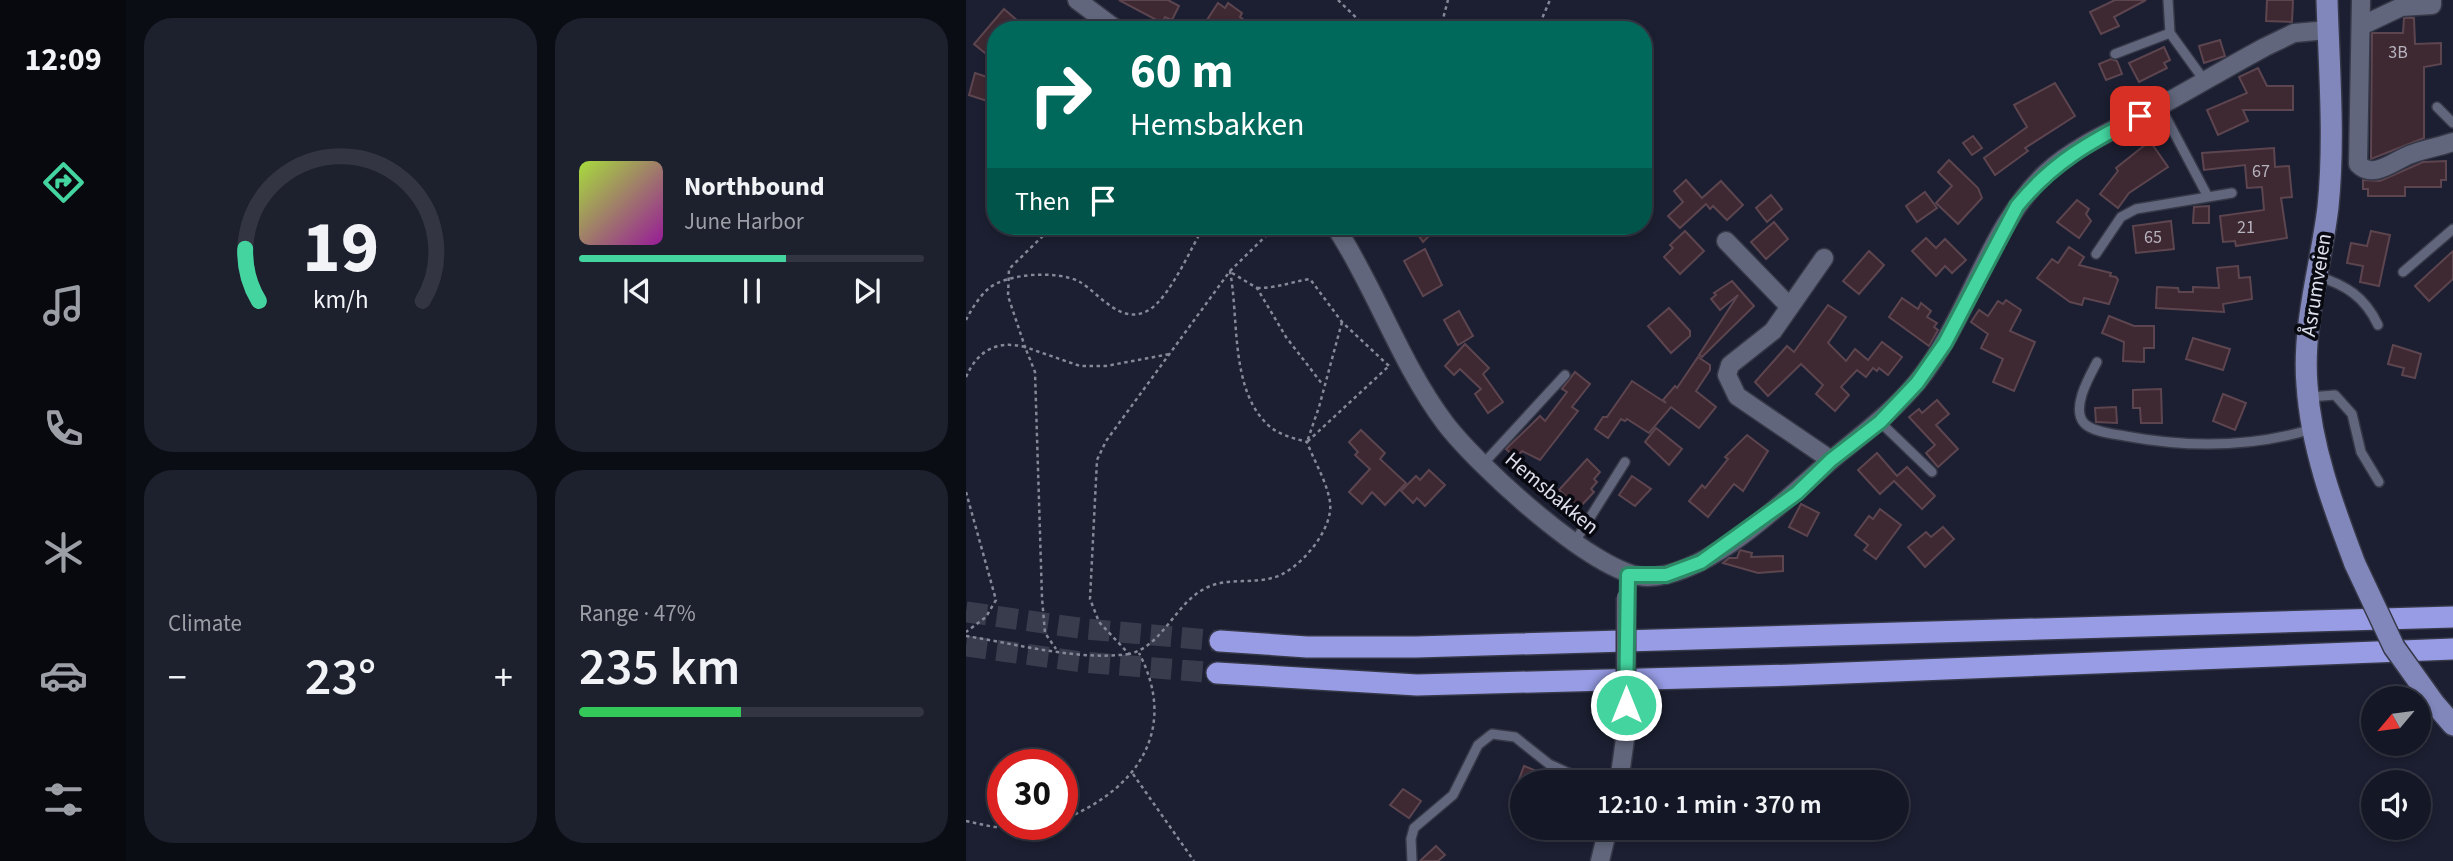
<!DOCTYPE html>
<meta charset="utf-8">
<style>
body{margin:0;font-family:"Source Sans 3",sans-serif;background:#1d202d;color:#f1f3f6;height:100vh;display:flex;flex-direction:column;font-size:26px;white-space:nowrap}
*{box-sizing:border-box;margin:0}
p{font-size:23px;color:#9d9fa7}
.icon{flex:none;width:38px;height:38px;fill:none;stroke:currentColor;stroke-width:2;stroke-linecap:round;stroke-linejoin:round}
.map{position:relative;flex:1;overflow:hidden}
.details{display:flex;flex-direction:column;gap:18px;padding:18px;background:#0b0d14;width:840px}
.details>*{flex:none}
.top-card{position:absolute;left:21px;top:21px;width:665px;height:214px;border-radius:28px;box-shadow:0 4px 10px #0003,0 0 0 2px #333642;background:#00695c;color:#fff;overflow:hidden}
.needle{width:46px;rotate:241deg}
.tools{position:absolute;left:1395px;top:686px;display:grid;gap:14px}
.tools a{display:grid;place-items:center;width:70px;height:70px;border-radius:50%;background:#141725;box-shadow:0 4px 10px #0003,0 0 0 2px #333642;font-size:35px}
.speed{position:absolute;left:21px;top:749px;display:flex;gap:14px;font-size:35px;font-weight:700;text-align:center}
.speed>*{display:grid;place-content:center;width:91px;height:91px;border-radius:50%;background:#141725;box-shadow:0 4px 10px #0003,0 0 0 2px #333642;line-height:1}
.speed .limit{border:10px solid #d22;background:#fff;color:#111}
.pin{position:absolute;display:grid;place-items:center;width:60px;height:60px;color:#fff;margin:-30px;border-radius:14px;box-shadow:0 4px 10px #0006}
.me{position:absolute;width:77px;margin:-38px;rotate:0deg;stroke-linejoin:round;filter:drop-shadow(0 0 5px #0008)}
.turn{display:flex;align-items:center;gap:24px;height:147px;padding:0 28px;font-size:32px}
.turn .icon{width:91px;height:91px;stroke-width:2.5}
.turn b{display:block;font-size:49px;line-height:60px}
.then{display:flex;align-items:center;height:66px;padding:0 28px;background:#0003;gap:14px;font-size:26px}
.big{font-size:52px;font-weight:600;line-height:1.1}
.details .widget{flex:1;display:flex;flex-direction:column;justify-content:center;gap:10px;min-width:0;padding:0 24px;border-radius:28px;background:#1d202d}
.details .dial{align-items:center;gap:0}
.dial svg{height:182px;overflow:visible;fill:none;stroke:#333642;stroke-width:7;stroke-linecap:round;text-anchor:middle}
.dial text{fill:#f1f3f6;stroke:none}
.song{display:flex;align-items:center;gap:21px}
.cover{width:84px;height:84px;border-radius:10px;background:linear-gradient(135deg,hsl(80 70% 55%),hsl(300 70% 35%))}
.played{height:7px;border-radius:4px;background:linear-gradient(90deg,#44d49f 60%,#333642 60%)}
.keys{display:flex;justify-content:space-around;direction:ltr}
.heat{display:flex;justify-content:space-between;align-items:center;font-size:38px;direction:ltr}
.charge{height:10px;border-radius:5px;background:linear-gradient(90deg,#34c759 47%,#333642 0)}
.details .tiles{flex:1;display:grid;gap:18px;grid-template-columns:repeat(2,1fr)}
.trip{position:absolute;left:544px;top:770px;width:399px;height:70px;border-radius:35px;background:#141725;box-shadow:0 4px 10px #0003,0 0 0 2px #333642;font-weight:600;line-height:70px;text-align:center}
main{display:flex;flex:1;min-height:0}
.tab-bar{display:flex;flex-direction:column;width:126px;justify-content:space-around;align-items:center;background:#08090f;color:#9d9fa7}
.tab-bar .icon{width:49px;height:49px}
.tab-bar .selected{color:#44d49f}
.tab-bar b{font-size:32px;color:#f1f3f6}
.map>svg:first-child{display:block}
.building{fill:#3e2831;stroke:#5d454f;stroke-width:2}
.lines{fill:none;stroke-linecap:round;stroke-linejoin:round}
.highway-tunnel{stroke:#383c4d;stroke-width:21;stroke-dasharray:21 10;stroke-linecap:butt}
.lane-casing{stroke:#363847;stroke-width:12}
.street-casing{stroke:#363847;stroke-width:21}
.primary-casing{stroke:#363847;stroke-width:24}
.highway-casing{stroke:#363847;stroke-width:24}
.path{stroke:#858897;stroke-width:2.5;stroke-dasharray:3.5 3.5;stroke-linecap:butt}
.lane{stroke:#61667c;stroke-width:9}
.street{stroke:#61667c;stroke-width:18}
.primary{stroke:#8186bb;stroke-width:21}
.highway{stroke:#979ce5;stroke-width:21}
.street-bridge-casing{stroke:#363847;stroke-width:21;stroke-linecap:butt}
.primary-bridge-casing{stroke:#363847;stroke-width:24;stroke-linecap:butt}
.street-bridge{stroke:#61667c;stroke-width:18}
.primary-bridge{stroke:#8186bb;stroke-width:21}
.route-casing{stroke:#2c8a67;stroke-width:18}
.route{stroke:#44d49f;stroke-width:12}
.labels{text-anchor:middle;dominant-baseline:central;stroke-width:7;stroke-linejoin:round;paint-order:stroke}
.number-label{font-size:18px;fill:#b6b3be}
.street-label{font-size:21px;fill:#dee1ed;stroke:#080911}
</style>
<main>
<nav class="tab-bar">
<b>12:09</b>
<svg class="icon selected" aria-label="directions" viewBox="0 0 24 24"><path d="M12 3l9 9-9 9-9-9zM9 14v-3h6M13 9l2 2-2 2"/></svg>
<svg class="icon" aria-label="music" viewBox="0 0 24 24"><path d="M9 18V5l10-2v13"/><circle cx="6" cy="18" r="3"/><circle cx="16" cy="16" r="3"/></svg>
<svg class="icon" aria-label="phone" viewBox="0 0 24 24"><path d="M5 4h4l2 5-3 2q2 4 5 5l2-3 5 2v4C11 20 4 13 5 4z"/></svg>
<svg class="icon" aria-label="climate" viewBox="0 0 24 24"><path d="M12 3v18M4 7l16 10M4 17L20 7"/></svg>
<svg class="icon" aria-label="car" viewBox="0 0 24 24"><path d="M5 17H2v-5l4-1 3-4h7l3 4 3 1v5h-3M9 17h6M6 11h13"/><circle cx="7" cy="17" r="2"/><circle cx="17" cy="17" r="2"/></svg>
<svg class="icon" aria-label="filters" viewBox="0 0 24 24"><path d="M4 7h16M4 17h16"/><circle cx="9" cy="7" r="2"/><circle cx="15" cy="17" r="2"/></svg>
</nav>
<section class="details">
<div class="tiles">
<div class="widget dial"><svg viewBox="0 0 100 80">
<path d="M14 69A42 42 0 1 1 86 69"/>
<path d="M14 69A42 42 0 0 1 8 46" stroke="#44d49f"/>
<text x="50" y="56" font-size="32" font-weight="700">19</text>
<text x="50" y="72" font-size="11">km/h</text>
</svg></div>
<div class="widget">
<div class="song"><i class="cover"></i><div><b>Northbound</b><p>June Harbor</p></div></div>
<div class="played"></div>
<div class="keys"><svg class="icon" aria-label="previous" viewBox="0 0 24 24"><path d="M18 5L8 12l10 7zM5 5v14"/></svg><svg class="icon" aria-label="pause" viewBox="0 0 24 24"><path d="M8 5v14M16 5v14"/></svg><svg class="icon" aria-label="next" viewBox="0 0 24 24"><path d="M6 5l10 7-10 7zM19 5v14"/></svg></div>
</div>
<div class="widget"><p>Climate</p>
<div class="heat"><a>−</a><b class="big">23°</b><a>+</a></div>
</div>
<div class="widget"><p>Range · 47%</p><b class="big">235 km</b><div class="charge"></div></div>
</div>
</section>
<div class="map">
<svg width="1487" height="861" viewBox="0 0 1487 861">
<rect width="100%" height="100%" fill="#1b1f31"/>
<g class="building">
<polygon points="153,0 202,0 213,6 206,20 199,17 196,23"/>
<polygon points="1149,0 1180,0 1148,17 1153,26 1135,34 1124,12"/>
<polygon points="1301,0 1327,0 1326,22 1300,21"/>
<polygon points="252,3 259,8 262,3 276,13 274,17 278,20 272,30 257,30 241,20"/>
<polygon points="38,9 53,22 47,30 30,30 30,62 8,44"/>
<polygon points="1438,18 1448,18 1449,44 1475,43 1475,64 1458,67 1458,138 1405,159 1406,33 1437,33"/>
<polygon points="1254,40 1259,56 1238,63 1233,46"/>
<polygon points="1198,47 1204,60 1198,63 1201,68 1173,82 1163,63"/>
<polygon points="1145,59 1151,61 1156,74 1140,80 1133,64"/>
<polygon points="1292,68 1301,86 1327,86 1327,110 1277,110 1282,121 1252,135 1241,110 1281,93 1273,77"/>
<polygon points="9,73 30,80 30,93 27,92 24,102 3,95"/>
<polygon points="1089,83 1109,116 1059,148 1062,151 1029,175 1018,158 1061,127 1048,105"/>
<polygon points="1007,136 1016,148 1006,155 997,143"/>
<polygon points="1184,141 1202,167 1163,193 1152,208 1134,194 1152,171 1150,168"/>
<polygon points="1308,148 1309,167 1323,166 1326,197 1315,198 1321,238 1270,246 1269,241 1257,242 1254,216 1298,210 1296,187 1281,188 1279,165 1238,170 1236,153"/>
<polygon points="983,160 1012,188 1016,198 992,224 970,203 986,186 972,172"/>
<polygon points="1480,161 1480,180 1475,180 1475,187 1439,187 1439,196 1402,196 1402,189 1397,189 1397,180 1414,181 1457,162"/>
<polygon points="720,180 736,198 755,181 777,205 761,220 747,206 744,209 740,204 714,228 702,216 717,202 708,191"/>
<polygon points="959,192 971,208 951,222 940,206"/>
<polygon points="805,195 816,209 801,222 790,208"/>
<polygon points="1111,200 1123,209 1120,214 1125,221 1113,238 1091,222"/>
<polygon points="1243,206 1243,223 1227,223 1228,207"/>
<polygon points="1205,221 1208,249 1170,253 1167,226"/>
<polygon points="808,222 822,239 800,259 785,242"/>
<polygon points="446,226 473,226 457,242"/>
<polygon points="719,231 738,251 714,274 698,257 707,248 704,245"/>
<polygon points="1405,231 1424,235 1413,286 1394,282 1397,266 1381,263 1385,243 1401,246"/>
<polygon points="960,238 970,248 979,239 1000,260 986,273 979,266 970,276 946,251"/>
<polygon points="1103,247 1118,257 1113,265 1145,273 1144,276 1150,277 1152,280 1143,304 1118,298 1116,305 1104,302 1071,278 1086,259 1092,263"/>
<polygon points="459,249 476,285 457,296 438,261"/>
<polygon points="903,251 918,265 893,294 877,281"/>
<polygon points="1487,251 1487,279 1463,301 1449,286"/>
<polygon points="1272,266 1273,278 1284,277 1286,299 1257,304 1258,312 1190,308 1191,287 1212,288 1213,292 1227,292 1227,287 1253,288 1251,268"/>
<polygon points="766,281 788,306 736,357 733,355 772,295 754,310 745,299 750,295 748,293"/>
<polygon points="936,298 952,309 955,303 965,311 961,317 971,323 968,327 972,330 963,346 923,317"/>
<polygon points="1040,300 1055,310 1044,331 1069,342 1048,391 1027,382 1037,359 1015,348 1022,334 1005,322 1013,310 1022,316 1032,301 1037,304"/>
<polygon points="862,305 880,317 862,343 880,361 889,349 902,360 916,342 936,357 922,375 913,368 911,371 907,368 900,377 891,370 875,387 883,395 869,411 850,394 857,385 835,364 802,396 789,382 821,346 828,352"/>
<polygon points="703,308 724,331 724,336 705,353 682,326"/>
<polygon points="493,311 507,336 492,345 478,320"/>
<polygon points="1143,316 1168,326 1188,326 1188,348 1178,348 1178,362 1157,361 1158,342 1136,333"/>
<polygon points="1227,338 1264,349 1257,370 1220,359"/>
<polygon points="499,344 523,368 517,374 537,402 522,413 509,394 515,389 494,369 488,375 479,366"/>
<polygon points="1427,345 1455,354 1449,378 1436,375 1438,368 1422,364"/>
<polygon points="732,357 744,365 744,370 730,391 750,407 733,428 705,407 683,433 661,419 659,421 655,419 642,438 629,429 637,417 641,417 666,381 700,403 697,400 709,386 711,388"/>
<polygon points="609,372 624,384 606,407 612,411 574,460 556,451 550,458 540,449 574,416 579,421 601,392 596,389"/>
<polygon points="1195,389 1196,423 1175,423 1174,408 1167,408 1167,390"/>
<polygon points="1257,394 1280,403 1269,430 1247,421"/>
<polygon points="971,400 983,414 970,425 992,449 972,467 960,453 969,445 943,417 953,409 956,413"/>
<polygon points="1150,407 1151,423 1130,422 1129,408"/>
<polygon points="690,428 716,449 703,465 679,442"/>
<polygon points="395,430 419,453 414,459 440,483 419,505 406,492 396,504 383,492 404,469 389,455 392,452 383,442"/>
<polygon points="781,435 802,451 777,491 768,484 742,517 723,501 736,485 739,488 762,459 759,457"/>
<polygon points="911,453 931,476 941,467 969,496 956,509 928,481 914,494 892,470"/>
<polygon points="621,459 634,472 628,479 631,482 625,489 628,492 613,508 593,490"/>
<polygon points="463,470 479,485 459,506 451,498 447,503 435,491 450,476 454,480"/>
<polygon points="666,476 685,489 669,506 653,495"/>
<polygon points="835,504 853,513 841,536 823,527"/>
<polygon points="914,509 935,525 910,559 898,550 902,545 889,535 903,516 907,519"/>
<polygon points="977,527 988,539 959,567 942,547 960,532 965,537"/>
<polygon points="774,550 786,553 785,557 817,556 817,571 792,573 757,563 763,558 771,558"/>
<polygon points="558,766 573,772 569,782 552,782"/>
<polygon points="437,789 455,801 443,818 424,805"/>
<polygon points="470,846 479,855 472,861 454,861"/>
</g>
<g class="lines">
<g class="highway-tunnel">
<polyline points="0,612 120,629 254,641"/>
<polyline points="0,646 116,662 251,673"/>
</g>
<defs>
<g id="lane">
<polyline points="1202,0 1204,33 1238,80"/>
<polyline points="1149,54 1204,33"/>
<polyline points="1194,106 1241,195"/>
<polyline points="1471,107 1487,123"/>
<polyline points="1130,254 1155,217 1170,209 1266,193"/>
<polyline points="1437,272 1487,229"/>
<path d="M 1351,276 C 1380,285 1399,297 1412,325"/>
<path d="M 1131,362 C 1123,377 1105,408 1118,423 C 1126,432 1148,434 1159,436 C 1223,448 1284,448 1346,429"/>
<polyline points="1344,397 1369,395 1386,414 1395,452 1413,482"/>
<polyline points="914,422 966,472"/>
<polyline points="517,464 599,375"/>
<polyline points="608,543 659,462"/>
<polyline points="446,861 445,839 448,828 487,795 512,745 526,734 549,737 583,764 622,782"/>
</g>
<g id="street">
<polyline points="111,0 151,30"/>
<path d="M 1395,0 L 1392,164 C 1407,180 1428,161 1443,155 C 1457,149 1473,147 1487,142"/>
<polyline points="1395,26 1435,7 1466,5 1466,0"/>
<path d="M 369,226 C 410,289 434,363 479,423 C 510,464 631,577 682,577 C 743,576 819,500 864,461 C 895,435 926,413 952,381 C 1003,318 1022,227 1080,173 C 1109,146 1148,130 1183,112 C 1222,91 1260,68 1299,47 L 1328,33 L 1362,30"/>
<polyline points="760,241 823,306"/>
<polyline points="858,258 807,331 764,365 761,375 771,396 865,460"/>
<polyline points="653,782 660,732"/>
<polyline points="634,861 642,828"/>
</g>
<g id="primary">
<path d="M 1361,0 C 1363,68 1369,139 1362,207 C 1355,266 1336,325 1341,385 C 1345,447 1367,506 1389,564"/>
<polyline points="1468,703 1487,725"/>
</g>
<g id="highway">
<polyline points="254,641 341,647 450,647 1487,617"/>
<polyline points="251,673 451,685 828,675 1487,649"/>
</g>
</defs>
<use href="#lane" class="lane-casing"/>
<use href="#street" class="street-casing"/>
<use href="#primary" class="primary-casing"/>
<use href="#highway" class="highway-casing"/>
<g class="path">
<polyline points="372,0 403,30"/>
<polyline points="474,30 482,0"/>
<polyline points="571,30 584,0"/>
<polyline points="87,226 43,269 42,296 59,347 114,366 140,366 204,354"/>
<path d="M 264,271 C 273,318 264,388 301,424 C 312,435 327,438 341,442 C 348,461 361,482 364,502 C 368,530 332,572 306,578 C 284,584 259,577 238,589 C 208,605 197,646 163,654 L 133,622 L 124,599 L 131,460 L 140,441 L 264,271 L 310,226"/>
<polyline points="266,273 291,288 320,337 357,385"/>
<path d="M 291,288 C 313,288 324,282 344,279 L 376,322 L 423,366"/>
<path d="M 0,320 C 5,310 13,297 22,289 C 40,273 92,270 114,282 C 135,295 155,326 183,310 C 204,297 225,248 238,226"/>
<polyline points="376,322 353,407 341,442 424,365"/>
<path d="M 0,377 C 12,350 31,340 59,347 L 69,372 L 76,598 L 79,633 L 90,649"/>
<polyline points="0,492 30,600 20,617 0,632"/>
<path d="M 0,636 C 51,644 112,661 163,654"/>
<polyline points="167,774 228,861"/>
<path d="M 96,820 C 171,790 213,730 173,653"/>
<path d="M 0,821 C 28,827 57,835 84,824"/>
</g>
<use href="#lane" class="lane"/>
<use href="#street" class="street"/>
<use href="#primary" class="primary"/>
<use href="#highway" class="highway"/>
<defs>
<polyline id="street-bridge" points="660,732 660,597"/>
<polyline id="primary-bridge" points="1389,564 1428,647 1468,703"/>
</defs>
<use href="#street-bridge" class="street-bridge-casing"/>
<use href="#primary-bridge" class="primary-bridge-casing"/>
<use href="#street-bridge" class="street-bridge"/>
<use href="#primary-bridge" class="primary-bridge"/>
</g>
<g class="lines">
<defs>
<path id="route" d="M 660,705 L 662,575 L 700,575 L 735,562 L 831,493 L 865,460 L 914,422 L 951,383 L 979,343 L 1051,206 C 1087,162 1124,142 1174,116"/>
</defs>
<use href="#route" class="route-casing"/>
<use href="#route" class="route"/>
</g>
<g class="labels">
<g class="number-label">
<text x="1432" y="52">3B</text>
<text x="1295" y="171">67</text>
<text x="1280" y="227">21</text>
<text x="1187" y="237">65</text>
</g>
<g class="street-label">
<text transform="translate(1350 285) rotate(-81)">Åsrumveien</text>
<text transform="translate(586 493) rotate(40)">Hemsbakken</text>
</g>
</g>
</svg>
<div class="tools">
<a><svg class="needle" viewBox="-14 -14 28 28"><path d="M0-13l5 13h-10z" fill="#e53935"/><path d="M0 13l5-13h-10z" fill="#9d9fa7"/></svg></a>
<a><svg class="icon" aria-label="sound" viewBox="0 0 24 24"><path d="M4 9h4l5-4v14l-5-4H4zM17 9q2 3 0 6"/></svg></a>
</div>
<div class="speed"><div class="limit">30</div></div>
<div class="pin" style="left:1174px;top:116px;background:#d93025"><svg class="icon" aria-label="arrive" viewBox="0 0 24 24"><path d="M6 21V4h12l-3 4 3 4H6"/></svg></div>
<svg class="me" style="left:660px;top:705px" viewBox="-20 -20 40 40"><circle r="17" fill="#44d49f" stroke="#fff" stroke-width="3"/><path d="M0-11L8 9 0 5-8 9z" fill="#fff"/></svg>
<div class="trip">12:10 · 1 min · 370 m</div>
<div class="top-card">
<div class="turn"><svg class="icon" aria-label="right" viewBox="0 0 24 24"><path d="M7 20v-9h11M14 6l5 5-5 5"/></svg><div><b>60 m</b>Hemsbakken</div></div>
<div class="then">Then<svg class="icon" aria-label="arrive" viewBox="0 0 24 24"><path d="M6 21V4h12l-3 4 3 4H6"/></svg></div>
</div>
</div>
</main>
